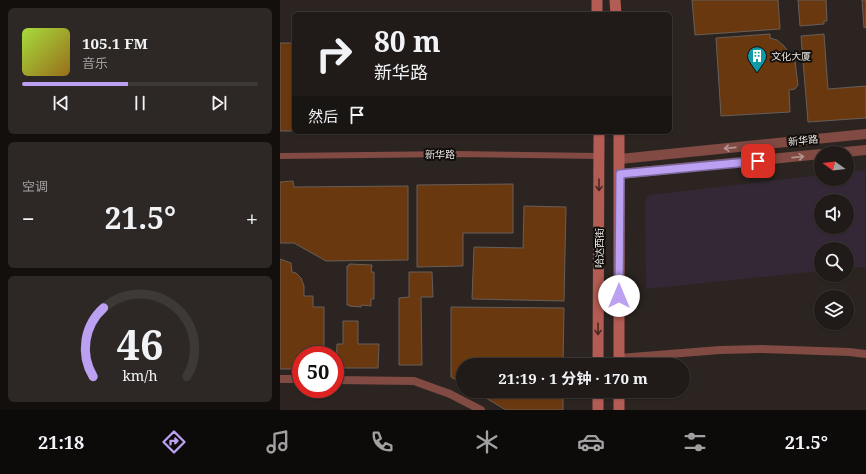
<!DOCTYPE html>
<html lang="zh">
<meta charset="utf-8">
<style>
body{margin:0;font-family:"Noto Serif","Noto Sans SC",serif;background:#2d2825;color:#f1f3f6;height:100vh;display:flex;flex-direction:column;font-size:15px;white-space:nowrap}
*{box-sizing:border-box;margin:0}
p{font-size:13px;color:#a2a1a2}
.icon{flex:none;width:22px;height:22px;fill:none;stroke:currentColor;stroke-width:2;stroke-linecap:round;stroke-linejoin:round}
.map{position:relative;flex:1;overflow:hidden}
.drawer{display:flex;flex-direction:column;gap:8px;padding:8px;background:#120f0d;width:280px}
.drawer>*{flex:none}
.banner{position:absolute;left:12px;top:12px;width:380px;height:122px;border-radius:6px;box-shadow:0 1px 3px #0004,0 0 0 1px #3d3937;background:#201b18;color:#f1f3f6;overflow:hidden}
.needle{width:26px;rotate:285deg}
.fabs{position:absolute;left:534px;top:146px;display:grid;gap:8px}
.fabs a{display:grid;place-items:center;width:40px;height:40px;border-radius:50%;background:#201b18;box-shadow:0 1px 3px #0004,0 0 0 1px #3d3937;font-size:20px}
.speed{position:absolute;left:12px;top:346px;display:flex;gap:8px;font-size:20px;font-weight:700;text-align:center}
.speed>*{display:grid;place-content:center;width:52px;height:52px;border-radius:50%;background:#201b18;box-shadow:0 1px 3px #0004,0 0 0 1px #3d3937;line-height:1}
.speed .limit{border:6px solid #d22;background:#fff;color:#111}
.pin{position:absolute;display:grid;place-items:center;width:34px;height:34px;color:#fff;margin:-17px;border-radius:8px;box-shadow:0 2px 6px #0006}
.me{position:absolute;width:44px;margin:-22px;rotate:0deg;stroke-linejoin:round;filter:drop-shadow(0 0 3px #0008)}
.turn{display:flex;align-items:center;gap:14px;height:84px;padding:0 16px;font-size:18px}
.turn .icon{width:52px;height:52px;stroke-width:2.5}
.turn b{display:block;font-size:28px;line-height:34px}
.then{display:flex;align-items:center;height:38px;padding:0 16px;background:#0003;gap:8px;font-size:15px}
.big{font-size:30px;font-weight:700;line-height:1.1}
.drawer .widget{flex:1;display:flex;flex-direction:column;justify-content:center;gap:6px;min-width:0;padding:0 14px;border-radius:6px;background:#2d2825}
.drawer .dial{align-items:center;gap:0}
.dial svg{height:104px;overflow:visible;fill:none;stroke:#3d3937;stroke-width:7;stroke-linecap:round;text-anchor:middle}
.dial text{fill:#f1f3f6;stroke:none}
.song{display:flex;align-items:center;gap:12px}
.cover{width:48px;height:48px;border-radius:6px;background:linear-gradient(135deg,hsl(80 70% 55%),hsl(40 70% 35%))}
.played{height:4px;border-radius:2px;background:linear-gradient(90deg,#bca0f2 45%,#3d3937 45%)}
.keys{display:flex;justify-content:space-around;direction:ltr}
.heat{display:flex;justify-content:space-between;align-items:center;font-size:22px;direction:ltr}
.trip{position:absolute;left:176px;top:358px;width:234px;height:40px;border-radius:20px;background:#201b18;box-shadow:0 1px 3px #0004,0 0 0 1px #3d3937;font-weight:700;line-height:40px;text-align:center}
.menu{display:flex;height:64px;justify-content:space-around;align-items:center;background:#0d0b0a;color:#a2a1a2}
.menu .icon{width:28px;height:28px}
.menu .selected{color:#bca0f2}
.menu b{font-size:18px;color:#f1f3f6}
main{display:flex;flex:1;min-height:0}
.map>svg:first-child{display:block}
.education{fill:#352836;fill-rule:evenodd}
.building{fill:#6a380f;stroke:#675f5a}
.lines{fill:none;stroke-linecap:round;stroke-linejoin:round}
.pedestrian{stroke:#814a43;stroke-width:6}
.minor{stroke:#814a43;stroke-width:8}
.tertiary{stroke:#814a43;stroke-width:10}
.secondary{stroke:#b35c53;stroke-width:11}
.oneway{stroke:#b69892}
.oneway2{stroke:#4a2925}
.route-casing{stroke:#7a689d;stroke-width:10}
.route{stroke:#bca0f2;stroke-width:7}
.labels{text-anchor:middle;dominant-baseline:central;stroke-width:4;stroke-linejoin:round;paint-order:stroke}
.poi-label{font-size:10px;fill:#eae5e2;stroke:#110e0c;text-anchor:start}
.street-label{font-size:10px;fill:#eae5e2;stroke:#110e0c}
</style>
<main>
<section class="drawer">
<div class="widget">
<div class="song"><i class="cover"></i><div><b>105.1 FM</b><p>音乐</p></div></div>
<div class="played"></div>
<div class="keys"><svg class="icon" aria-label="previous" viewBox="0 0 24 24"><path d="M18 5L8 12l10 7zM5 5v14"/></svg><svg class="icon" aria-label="pause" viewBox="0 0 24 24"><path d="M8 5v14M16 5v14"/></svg><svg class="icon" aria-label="next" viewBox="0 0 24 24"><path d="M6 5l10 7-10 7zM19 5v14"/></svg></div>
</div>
<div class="widget"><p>空调</p>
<div class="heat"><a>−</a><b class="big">21.5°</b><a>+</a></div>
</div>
<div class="widget dial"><svg viewBox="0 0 100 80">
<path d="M14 69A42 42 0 1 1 86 69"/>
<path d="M14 69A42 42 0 0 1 22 16" stroke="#bca0f2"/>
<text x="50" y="56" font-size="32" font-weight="700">46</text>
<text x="50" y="72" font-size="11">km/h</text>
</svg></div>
</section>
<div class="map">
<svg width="586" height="410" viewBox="0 0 586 410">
<rect width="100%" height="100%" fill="#2b2420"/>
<path class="education" d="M 585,170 L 586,267 L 567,268 L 567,249 L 541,249 L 541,271 L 366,289 L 365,201 L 369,195 L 541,175 L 541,179 L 567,179 L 567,172 ZM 541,201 L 567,201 L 567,227 L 541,227 Z"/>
<g class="building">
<polygon points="412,0 498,0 500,29 415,35"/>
<polygon points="518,0 546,0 547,21 544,21 544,24 520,26"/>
<polygon points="582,0 586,0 586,27 584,28"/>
<polygon points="490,34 490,38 497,40 504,46 515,61 518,85 515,89 509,90 510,112 441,116 436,38"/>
<polygon points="544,34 548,89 586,86 586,118 528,122 521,36"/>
<rect x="0" y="43" width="14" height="88"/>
<polygon points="13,181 14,187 128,186 128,260 46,261 14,243 0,243 0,182"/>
<polygon points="233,184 233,233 183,233 183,266 137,267 137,185"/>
<polygon points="244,206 286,207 284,301 192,299 194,247 243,248"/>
<polygon points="0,259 11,263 12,272 16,273 21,278 24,286 24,296 33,296 33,307 44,307 44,355 21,355 21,369 0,369"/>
<polygon points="69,264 92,265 91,272 94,272 94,299 91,299 91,306 81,305 81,307 69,306 69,305 67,305 67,266 69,266"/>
<polygon points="129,272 152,272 153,297 141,297 142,365 119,365 119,298 129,297"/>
<polygon points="171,307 284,308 283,365 183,365 183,384 171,377"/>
<polygon points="63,321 78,321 78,344 99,344 98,368 56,368 57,344 63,344"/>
<polygon points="194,391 283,391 283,410 226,410"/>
</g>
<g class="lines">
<polyline class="pedestrian" points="0,156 175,154 320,156"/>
<g class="minor">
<polyline points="339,358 440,350 481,349 569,352 586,354"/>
<polyline points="0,379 21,379"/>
<polyline points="55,380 134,381 170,394 201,410"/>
</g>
<g class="tertiary">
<polyline points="555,153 586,150"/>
<polyline points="340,159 586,134"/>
<polyline points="340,174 541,154"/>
</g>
<g class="secondary">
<polyline points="317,0 317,14"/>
<polyline points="335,0 336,14"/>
<polyline points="339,132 339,365"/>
<polyline points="318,365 319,132"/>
<polyline points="318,410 318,391"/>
<polyline points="339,410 339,391"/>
</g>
</g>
<defs><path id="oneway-shaft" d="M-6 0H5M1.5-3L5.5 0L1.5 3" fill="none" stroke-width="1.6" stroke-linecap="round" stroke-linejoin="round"/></defs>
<g class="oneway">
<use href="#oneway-shaft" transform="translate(450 148) rotate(174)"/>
<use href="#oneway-shaft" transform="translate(518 157) rotate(-6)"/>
</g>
<g class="oneway2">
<use href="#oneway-shaft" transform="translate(319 185) rotate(90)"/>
<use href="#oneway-shaft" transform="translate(318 329) rotate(90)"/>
</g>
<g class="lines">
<defs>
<polyline id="route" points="339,296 340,174 478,161"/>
</defs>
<use href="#route" class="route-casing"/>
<use href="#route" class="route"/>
</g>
<defs>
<symbol id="building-pin" viewBox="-11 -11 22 30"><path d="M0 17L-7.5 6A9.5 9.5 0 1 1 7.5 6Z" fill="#0f9aa8" stroke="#110e0c"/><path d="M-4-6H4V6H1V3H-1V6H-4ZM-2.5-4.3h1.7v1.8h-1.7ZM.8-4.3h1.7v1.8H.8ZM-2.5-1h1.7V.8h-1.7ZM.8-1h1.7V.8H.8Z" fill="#fff"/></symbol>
</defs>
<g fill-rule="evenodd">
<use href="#building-pin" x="466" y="45" width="22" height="30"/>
</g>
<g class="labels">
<g class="poi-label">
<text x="491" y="56">文化大厦</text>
</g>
<g class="street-label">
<text transform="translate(523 140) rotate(-6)">新华路</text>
<text x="160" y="154">新华路</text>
<text transform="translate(319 248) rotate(-90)">哈达西街</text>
</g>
</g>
</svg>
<div class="fabs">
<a><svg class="needle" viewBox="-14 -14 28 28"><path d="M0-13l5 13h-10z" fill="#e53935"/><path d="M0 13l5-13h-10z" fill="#a2a1a2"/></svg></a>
<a><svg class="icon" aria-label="sound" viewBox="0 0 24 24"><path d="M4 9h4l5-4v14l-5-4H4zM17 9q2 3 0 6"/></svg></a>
<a><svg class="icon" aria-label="search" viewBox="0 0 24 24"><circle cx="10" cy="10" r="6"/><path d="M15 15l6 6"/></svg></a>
<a><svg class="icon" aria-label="layers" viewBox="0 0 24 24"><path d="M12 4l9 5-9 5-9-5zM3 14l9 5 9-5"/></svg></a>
</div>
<div class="speed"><div class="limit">50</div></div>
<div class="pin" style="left:478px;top:161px;background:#d93025"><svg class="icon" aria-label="arrive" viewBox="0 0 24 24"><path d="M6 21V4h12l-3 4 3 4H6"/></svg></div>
<svg class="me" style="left:339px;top:296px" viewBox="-20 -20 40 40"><circle r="19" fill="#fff"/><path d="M0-13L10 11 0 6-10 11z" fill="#bca0f2"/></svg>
<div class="trip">21:19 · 1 分钟 · 170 m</div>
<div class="banner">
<div class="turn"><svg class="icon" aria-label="right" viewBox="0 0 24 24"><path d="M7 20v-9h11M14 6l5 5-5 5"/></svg><div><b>80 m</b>新华路</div></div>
<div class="then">然后<svg class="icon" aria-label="arrive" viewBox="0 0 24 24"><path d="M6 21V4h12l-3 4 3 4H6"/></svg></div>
</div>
</div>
</main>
<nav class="menu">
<b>21:18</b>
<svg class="icon selected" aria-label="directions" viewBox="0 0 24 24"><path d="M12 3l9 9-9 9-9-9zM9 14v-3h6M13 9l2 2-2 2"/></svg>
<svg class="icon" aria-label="music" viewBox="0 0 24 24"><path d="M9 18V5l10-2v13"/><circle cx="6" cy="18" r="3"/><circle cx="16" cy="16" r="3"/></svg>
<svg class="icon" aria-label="phone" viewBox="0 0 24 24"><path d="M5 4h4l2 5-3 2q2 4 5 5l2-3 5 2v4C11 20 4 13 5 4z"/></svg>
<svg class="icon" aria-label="climate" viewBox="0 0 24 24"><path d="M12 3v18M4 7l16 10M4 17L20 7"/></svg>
<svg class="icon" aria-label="car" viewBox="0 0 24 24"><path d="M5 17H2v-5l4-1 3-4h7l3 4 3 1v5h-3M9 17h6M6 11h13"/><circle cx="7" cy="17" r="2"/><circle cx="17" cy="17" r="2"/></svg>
<svg class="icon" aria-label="filters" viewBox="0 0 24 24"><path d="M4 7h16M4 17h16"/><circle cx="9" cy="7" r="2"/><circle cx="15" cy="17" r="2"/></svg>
<b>21.5°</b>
</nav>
